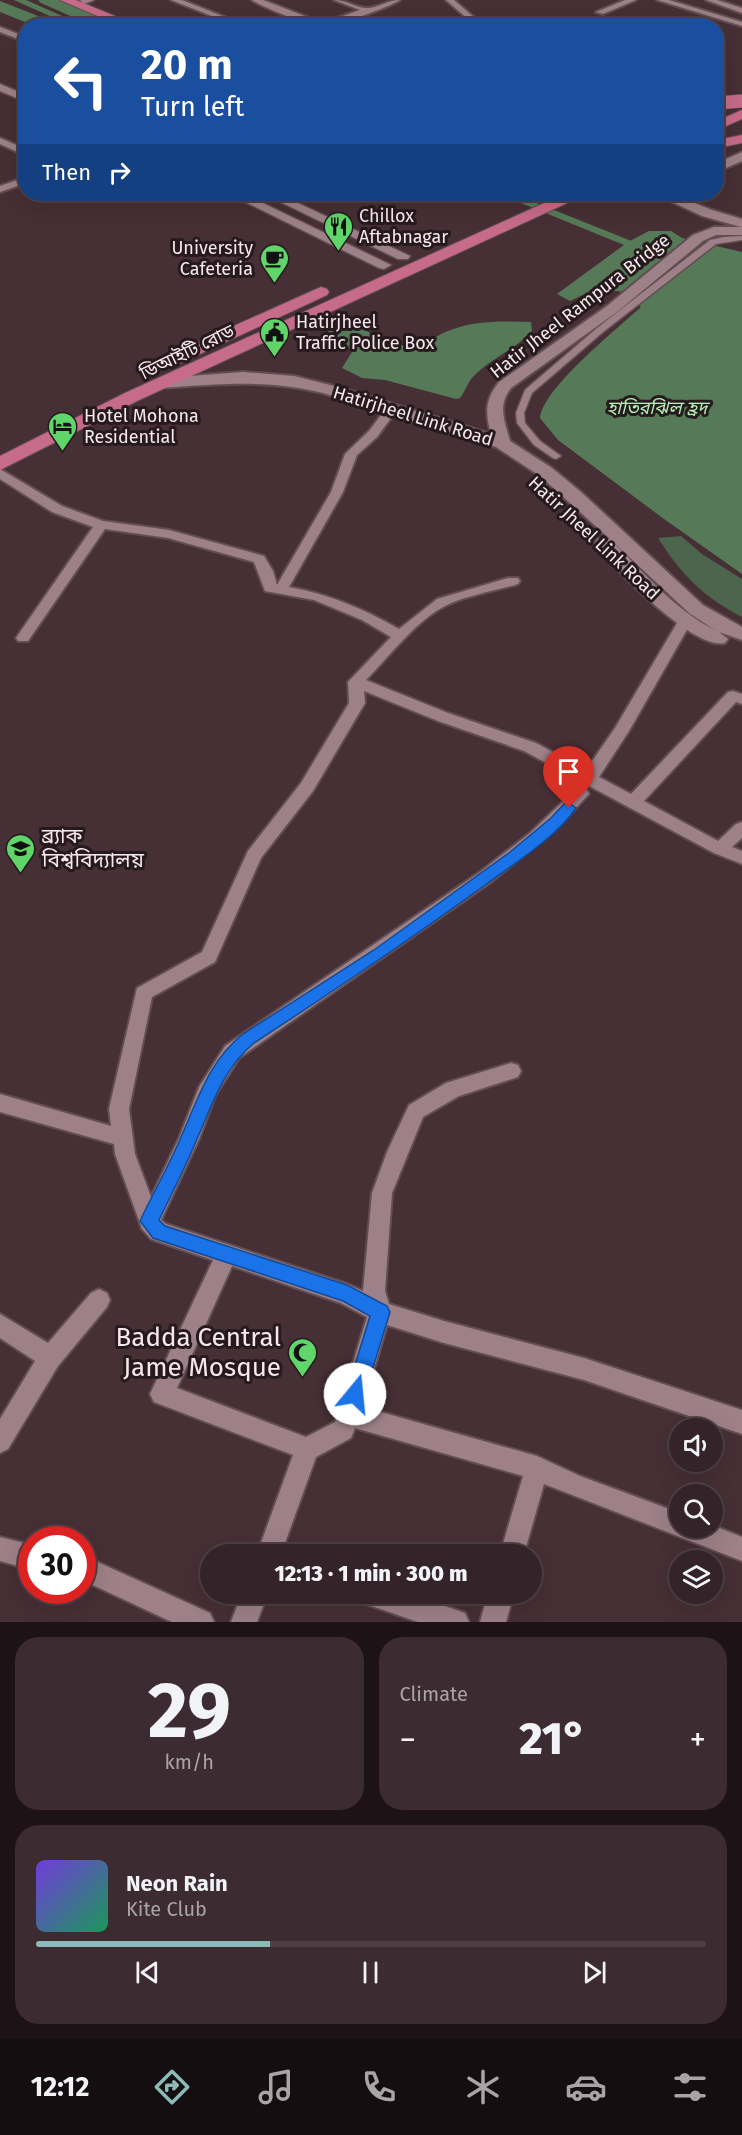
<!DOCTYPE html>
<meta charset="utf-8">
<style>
body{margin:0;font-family:"Fira Sans","Noto Sans Bengali",sans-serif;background:#3c2b30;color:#f1f3f6;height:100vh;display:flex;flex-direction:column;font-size:22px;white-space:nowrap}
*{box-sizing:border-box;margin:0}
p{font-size:20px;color:#a9a4a8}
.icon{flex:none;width:33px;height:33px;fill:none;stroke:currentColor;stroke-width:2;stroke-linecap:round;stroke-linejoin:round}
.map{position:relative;height:1622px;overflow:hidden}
.side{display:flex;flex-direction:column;gap:15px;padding:15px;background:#1d1316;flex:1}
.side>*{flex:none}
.top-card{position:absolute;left:18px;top:18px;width:706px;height:183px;border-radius:24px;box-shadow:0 6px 24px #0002,0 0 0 2px #4e4045;background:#1a4fa0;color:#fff;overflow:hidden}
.fabs{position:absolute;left:669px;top:1418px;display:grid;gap:12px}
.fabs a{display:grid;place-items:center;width:54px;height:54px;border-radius:50%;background:#342328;box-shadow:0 6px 24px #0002,0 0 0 2px #4e4045;font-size:30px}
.speed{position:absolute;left:18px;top:1526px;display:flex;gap:12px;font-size:30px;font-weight:700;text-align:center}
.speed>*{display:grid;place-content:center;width:78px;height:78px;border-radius:50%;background:#342328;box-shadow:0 6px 24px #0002,0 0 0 2px #4e4045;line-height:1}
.speed .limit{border:9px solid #d22;background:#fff;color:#111}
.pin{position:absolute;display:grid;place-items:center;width:51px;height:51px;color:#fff;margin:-62px -26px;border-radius:50% 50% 50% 0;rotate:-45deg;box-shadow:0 0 6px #0007}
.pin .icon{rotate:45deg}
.me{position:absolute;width:66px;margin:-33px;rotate:17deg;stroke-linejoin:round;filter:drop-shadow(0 0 4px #0008)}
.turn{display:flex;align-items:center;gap:21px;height:126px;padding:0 24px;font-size:27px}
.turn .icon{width:78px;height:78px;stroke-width:2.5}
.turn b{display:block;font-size:42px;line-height:51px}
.then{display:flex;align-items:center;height:57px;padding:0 24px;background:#0003;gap:12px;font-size:22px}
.big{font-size:45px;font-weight:800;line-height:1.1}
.side .card{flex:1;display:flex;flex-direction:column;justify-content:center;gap:9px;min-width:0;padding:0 21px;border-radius:24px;background:#3c2b30}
.side .dial{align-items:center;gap:0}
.dial b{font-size:78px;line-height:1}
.song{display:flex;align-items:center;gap:18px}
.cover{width:72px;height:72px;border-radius:9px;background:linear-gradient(135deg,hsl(260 70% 55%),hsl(150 70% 35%))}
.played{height:6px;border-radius:3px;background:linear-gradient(90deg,#8bbbb9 35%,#4e4045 35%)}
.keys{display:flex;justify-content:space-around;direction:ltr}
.heat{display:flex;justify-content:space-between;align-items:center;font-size:33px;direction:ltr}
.side .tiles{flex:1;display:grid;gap:15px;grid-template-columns:1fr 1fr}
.card:last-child{grid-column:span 2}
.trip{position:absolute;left:200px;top:1544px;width:342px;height:60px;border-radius:30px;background:#342328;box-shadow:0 6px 24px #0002,0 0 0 2px #4e4045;font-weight:800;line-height:60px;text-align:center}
.tab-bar{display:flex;height:96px;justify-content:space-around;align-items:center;background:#150e10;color:#a9a4a8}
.tab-bar .icon{width:42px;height:42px}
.tab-bar .on{color:#8bbbb9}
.tab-bar b{font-size:27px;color:#f1f3f6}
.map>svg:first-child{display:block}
.green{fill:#4d644d}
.water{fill:#567a57}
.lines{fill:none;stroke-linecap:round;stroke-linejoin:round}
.canal{fill:#567a57;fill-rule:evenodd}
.river{fill:#567a57;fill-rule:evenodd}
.pedestrian-casing{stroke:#614d52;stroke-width:3}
.minor-casing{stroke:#614d52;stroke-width:4}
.tertiary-casing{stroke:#614d52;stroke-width:3}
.secondary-casing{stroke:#614d52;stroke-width:4}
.primary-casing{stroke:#614d52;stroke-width:2}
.pedestrian{fill:#9e8188;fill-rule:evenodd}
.minor{fill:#9e8188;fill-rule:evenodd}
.tertiary{fill:#9e8188;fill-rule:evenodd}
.secondary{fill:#9e8188;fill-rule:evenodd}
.primary{fill:#c66b89;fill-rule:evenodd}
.primary-bridge-casing{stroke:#614d52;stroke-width:14;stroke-linecap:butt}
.primary-bridge{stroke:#c66b89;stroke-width:13}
.route{fill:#1a73e8;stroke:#114b97;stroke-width:1.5}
.labels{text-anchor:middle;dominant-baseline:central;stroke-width:6;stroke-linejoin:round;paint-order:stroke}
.far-poi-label{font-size:18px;fill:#f8e8eb;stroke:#251a1d;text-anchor:start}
.far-street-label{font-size:18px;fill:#f8e8eb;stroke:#251a1d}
.far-water-label{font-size:18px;font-style:italic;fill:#b5f0b6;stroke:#251a1d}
.poi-label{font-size:21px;fill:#f8e8eb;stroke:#251a1d;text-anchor:start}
.near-poi-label{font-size:26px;fill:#f8e8eb;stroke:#251a1d;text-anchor:end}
</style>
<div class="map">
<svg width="742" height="1622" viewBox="0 0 742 1622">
<rect width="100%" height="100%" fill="#462f35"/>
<path class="green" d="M 681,536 L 702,554 L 742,579 L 742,617 C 703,597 681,574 658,538 Z"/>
<g class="water">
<path d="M 649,231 L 671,231 L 682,238 L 742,252 L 742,574 L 664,519 L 558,440 L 540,418 C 543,388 617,329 641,307 L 625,292 L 595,289 L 570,301 L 557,294 L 628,242 Z"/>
<path d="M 347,320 C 363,329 392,347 411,346 C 427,346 434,336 448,331 C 474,320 504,321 531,322 L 532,331 C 515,350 489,359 472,378 C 467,384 465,392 460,398 L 456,399 L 385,380 L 362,378 L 342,368 L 352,352 L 345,342 L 323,328 Z"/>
</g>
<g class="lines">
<g class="canal">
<polygon points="14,0 26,0 85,26 72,26"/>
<polygon points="499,194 514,194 634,242 632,245 624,245"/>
</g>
<g class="river">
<polygon points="38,0 59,0 114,23 116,26 93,26 41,3"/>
<polygon points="0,1 56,23 58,26 35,26 0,12"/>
<polygon points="446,194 481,194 478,198 464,202 449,198"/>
</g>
<defs>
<polygon id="pedestrian" points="742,236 742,240 716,244 603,332 532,393 524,413 525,423 540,441 561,456 556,459 553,458 534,445 517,423 516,413 525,390 597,328 710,240 724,237"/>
<g id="minor">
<polygon points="171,0 182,0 248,26 237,26"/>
<path d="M 252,0 L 263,0 L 323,23 L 360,10 L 334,0 C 346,0 356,8 367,8 C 378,8 388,0 400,0 C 388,8 332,28 317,26 C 305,24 262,7 252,0 Z"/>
<polygon points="446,0 454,0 484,26 476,26"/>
<polygon points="625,0 636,0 603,14 596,12"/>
<polygon points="657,0 669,0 742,22 742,26"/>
<polygon points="706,0 717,0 742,8 742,13"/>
<polygon points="426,20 430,22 429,24 414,26"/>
<polygon points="0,27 26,37 26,42 0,32"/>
<polygon points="0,138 26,149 26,156 0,144"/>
<polygon points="26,177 26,183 0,192 0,186"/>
<path d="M 385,414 L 391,418 L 377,437 L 357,455 L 343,492 L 289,587 C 329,594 364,609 399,629 L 437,599 L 508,578 L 518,578 L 520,581 L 518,584 C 495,591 468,595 447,605 C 417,619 389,657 366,680 L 448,713 L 536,743 L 586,770 L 615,728 L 680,618 L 690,618 L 692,621 L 629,731 L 599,777 L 631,794 L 728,692 L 733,691 L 742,694 L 742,704 L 736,702 L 644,801 L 718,841 L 736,824 L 742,822 L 742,838 L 732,847 L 742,851 L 742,864 L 714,853 L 524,751 L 438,721 L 364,691 L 365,703 L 313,791 L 261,858 L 215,962 L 152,997 L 129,1109 L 135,1154 L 151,1197 L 179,1138 L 199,1087 L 225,1046 L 480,872 L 530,833 L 575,790 L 587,790 L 589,794 L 557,828 L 492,881 L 239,1058 L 215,1096 L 199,1139 L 161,1220 L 166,1224 L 347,1284 L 363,1291 L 372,1193 L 387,1152 L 409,1105 L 446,1083 L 511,1063 L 518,1065 L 521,1071 L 518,1077 L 459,1096 L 423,1117 L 392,1193 L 385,1291 L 389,1304 L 444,1321 L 584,1358 L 742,1410 L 742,1434 L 584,1380 L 444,1343 L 387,1325 L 363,1407 L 537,1456 L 580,1476 L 680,1513 L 680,1527 L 712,1525 L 742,1537 L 742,1561 L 544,1484 L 524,1554 L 500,1554 L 523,1476 L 355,1428 L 351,1438 L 316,1457 L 281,1554 L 257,1554 L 293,1455 L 154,1402 L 150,1394 L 213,1260 L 151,1239 L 142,1229 L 115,1154 L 114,1144 L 0,1112 L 0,1094 L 111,1126 L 109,1109 L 137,988 L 202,952 L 248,851 L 301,783 L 349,703 L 348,682 L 391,637 L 362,620 L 314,600 L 265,591 L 254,562 L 168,538 L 105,529 L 28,641 L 18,641 L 16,638 L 18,635 L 93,527 L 52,512 L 0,479 L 0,469 L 62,506 L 103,521 L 169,530 L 264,556 L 273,571 L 277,585 L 331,492 L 345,454 L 369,431 L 381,415 ZM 232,1266 L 341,1303 L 367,1317 L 335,1422 L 306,1437 L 177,1388 Z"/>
<polygon points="99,1289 107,1293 110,1300 107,1307 58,1366 8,1449 0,1453 0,1419 35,1361 0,1338 0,1314 48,1343 91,1293"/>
<polygon points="0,1537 32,1545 32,1570 0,1561"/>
<polygon points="82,1555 210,1613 214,1622 172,1622 82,1580"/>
<polygon points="242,1593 268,1593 257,1622 231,1622"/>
<polygon points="356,1593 407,1593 465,1613 469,1622 418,1622 360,1602"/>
<polygon points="488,1593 514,1593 506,1622 480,1622"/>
</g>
<g id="tertiary">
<polygon points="80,0 94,0 84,4"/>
<polygon points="0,84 26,95 26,102 0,91"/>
<polygon points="229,194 244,194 391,265 384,269 379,268"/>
<polygon points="264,194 279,194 410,256 408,259 398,259"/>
</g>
<g id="secondary">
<polygon points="742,152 742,161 717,172 717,163"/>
<path d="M 655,194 L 672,194 L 712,210 L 742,219 L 742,235 L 716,235 L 703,241 L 617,312 L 511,388 C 497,406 505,422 510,441 L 552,468 L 581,492 L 703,605 L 742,627 L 742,640 L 719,632 L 728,639 L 725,643 C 695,651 612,568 595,543 L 597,539 L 610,539 L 540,476 L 496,447 L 323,393 C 267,379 219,384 162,388 L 154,383 L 162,378 L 243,372 L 294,376 L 334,386 L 491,434 C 485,412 485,400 499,382 L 607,306 L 693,235 L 714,227 L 741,227 L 702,216 ZM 611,540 L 689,613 L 715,630 C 673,609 643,571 611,540 Z"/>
</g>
<g id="primary">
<polygon points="60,0 76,0 139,26 121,26"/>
<polygon points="742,110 742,119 717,130 717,121"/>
<polygon points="742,135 742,143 717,148 717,140"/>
<polygon points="564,194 582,194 580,197 137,401 0,470 0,456 125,393"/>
<polygon points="321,287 327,289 329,292 327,295 172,367 160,367 157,363 160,359"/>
</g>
</defs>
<use href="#pedestrian" class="pedestrian-casing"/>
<use href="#minor" class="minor-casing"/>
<use href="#tertiary" class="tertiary-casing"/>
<use href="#secondary" class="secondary-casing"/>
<use href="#primary" class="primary-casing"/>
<use href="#pedestrian" class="pedestrian"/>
<use href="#minor" class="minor"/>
<use href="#tertiary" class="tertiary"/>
<use href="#secondary" class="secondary"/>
<use href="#primary" class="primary"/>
<defs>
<polyline id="primary-bridge" points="717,103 742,101"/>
</defs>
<use href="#primary-bridge" class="primary-bridge-casing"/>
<use href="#primary-bridge" class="primary-bridge"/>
</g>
<path class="route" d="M 569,803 L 576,808 C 558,836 512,865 485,885 C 409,940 332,992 254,1043 C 223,1069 213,1103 197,1139 C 186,1166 172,1193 159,1220 L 165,1226 L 347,1285 L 387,1306 L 390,1312 L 365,1394 L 362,1401 L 355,1404 L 348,1401 L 346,1394 L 370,1316 L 343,1301 L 153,1238 L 140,1221 C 153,1193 169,1166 181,1137 C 198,1099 209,1061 243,1034 L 374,950 L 510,852 L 551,818 L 564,804 Z"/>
<defs>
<symbol id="restaurant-pin" viewBox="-11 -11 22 30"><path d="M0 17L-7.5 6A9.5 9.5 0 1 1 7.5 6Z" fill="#60d56a" stroke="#251a1d"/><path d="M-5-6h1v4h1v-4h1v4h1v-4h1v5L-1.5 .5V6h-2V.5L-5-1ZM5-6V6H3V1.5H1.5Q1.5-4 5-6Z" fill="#111"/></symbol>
<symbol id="cafe-pin" viewBox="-11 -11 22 30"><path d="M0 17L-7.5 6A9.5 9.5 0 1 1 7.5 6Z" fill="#60d56a" stroke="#251a1d"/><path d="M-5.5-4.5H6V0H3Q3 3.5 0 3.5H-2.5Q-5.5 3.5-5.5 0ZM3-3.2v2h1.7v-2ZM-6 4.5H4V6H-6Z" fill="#111"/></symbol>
<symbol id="civic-pin" viewBox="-11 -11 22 30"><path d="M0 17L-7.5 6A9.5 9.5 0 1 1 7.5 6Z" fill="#60d56a" stroke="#251a1d"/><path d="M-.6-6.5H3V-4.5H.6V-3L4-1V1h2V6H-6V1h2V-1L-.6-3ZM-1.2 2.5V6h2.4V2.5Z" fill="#111"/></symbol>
<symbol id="hotel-pin" viewBox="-11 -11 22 30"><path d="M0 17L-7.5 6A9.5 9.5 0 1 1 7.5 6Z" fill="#60d56a" stroke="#251a1d"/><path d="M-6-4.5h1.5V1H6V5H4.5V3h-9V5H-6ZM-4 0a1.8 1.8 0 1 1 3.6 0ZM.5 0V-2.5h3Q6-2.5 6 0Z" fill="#111"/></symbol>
<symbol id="university-pin" viewBox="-11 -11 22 30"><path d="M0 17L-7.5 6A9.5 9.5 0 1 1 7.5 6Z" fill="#60d56a" stroke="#251a1d"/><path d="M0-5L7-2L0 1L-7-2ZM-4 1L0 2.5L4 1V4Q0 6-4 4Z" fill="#111"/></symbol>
<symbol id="mosque-pin" viewBox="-11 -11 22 30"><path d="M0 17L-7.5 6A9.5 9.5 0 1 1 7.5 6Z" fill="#60d56a" stroke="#251a1d"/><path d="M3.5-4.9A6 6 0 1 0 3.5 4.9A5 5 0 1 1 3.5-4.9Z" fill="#111"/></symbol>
</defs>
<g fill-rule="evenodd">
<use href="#restaurant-pin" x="322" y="210" width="33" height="45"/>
<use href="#cafe-pin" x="258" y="242" width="33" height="45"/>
<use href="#civic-pin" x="258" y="316" width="33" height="45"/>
<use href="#hotel-pin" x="46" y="410" width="33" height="45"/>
<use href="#university-pin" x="4" y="832" width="33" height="45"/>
<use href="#mosque-pin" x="286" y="1336" width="33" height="45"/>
</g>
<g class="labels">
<g class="far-poi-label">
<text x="359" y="216">Chillox<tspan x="359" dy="21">Aftabnagar</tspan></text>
<text x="253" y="248" text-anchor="end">University<tspan x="253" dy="21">Cafeteria</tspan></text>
<text x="296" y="322">Hatirjheel<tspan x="296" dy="21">Traffic Police Box</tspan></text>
<text x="84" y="416">Hotel Mohona<tspan x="84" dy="21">Residential</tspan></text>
</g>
<g class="far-street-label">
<text transform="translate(580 306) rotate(-38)">Hatir Jheel Rampura Bridge</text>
<text transform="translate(187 352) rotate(-26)">ডিআইটি রোড</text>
<text transform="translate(413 416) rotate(17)">Hatirjheel Link Road</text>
<text transform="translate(594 538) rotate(43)">Hatir Jheel Link Road</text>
</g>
<g class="far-water-label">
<text x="657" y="408">হাতিরঝিল হ্রদ</text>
</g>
<g class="poi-label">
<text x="42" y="836">ব্র্যাক<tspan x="42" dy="24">বিশ্ববিদ্যালয়</tspan></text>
</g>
<g class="near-poi-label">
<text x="281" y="1337">Badda Central<tspan x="281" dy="30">Jame Mosque</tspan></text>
</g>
</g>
</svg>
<div class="fabs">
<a><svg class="icon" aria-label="sound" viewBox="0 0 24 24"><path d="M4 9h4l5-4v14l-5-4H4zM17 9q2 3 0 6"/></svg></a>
<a><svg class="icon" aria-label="search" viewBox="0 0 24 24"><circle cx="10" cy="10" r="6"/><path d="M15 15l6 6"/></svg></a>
<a><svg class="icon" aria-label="layers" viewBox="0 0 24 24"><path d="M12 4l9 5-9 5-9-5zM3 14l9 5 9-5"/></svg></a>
</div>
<div class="speed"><div class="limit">30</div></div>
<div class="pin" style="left:569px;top:808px;background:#d93025"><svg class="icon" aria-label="arrive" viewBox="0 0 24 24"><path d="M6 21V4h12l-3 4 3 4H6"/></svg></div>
<svg class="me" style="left:355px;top:1394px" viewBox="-20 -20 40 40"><circle r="19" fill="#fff"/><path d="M0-13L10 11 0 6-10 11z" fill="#1a73e8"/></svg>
<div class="trip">12:13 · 1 min · 300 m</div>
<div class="top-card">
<div class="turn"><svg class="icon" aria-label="left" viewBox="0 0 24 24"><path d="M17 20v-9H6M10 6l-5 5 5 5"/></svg><div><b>20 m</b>Turn left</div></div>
<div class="then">Then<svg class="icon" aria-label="right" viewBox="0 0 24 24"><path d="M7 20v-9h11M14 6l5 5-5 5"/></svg></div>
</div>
</div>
<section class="side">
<div class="tiles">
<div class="card dial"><b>29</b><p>km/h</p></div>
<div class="card"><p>Climate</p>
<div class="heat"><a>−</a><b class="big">21°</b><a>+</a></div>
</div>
<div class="card">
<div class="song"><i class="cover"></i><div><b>Neon Rain</b><p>Kite Club</p></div></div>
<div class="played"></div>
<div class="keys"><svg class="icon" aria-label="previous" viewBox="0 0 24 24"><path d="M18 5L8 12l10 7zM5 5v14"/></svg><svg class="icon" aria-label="pause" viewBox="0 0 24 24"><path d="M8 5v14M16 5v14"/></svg><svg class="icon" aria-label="next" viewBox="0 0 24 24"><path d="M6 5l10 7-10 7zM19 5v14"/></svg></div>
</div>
</div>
</section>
<nav class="tab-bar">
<b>12:12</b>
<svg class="icon on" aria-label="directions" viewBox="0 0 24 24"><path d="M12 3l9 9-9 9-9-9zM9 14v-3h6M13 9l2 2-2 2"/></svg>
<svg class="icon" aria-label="music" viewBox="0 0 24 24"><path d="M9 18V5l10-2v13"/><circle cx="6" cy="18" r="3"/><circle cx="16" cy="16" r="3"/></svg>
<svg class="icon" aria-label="phone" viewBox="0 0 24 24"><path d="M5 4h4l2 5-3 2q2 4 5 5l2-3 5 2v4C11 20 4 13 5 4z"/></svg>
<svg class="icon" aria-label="climate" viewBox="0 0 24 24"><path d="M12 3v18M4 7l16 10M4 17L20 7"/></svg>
<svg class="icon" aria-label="car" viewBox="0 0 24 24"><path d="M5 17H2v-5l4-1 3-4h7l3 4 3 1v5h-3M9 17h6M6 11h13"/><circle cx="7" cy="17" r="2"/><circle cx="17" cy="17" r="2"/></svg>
<svg class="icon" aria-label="filters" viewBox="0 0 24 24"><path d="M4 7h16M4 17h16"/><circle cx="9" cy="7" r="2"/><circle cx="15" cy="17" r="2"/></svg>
</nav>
